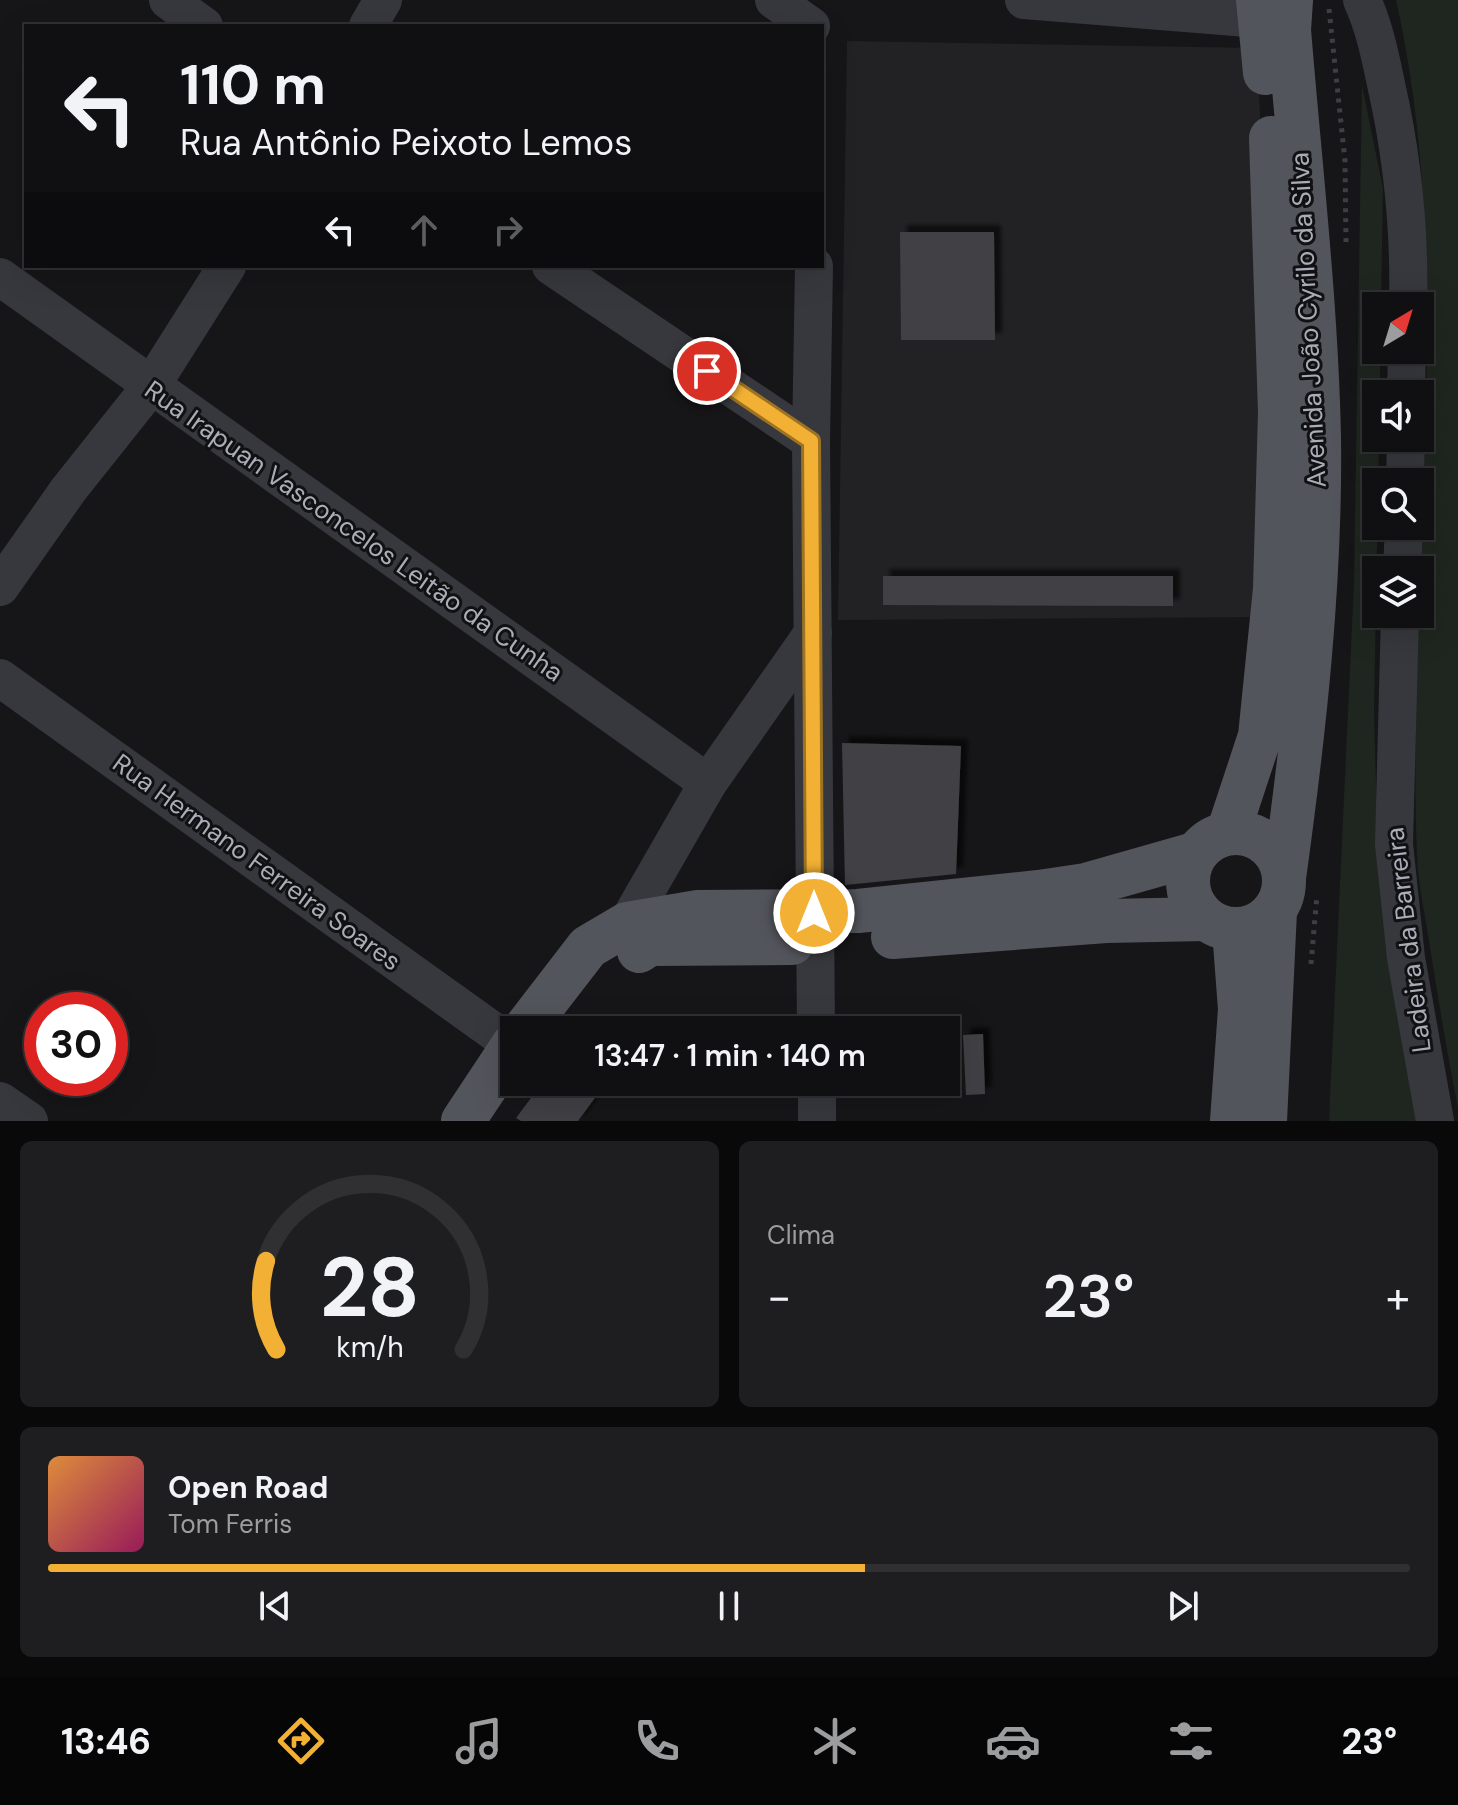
<!DOCTYPE html>
<html lang="pt">
<meta charset="utf-8">
<style>
body{margin:0;font-family:"DM Sans",sans-serif;background:#1e1e20;color:#f1f3f6;height:100vh;display:flex;flex-direction:column;font-size:30px;white-space:nowrap}
*{box-sizing:border-box;margin:0}
p{font-size:26px;color:#9c9d9f}
.icon{flex:none;width:44px;height:44px;fill:none;stroke:currentColor;stroke-width:2;stroke-linecap:round;stroke-linejoin:round}
.map{position:relative;height:1121px;overflow:hidden}
.side{display:flex;flex-direction:column;gap:20px;padding:20px;background:#09090a;flex:1}
.side>*{flex:none}
.hud{position:absolute;left:24px;top:24px;width:800px;height:244px;border-radius:0px;box-shadow:0 8px 32px #0002,0 0 0 2px #303032;background:#101012;color:#f1f3f6;overflow:hidden}
.needle{width:52px;rotate:38deg}
.buttons{position:absolute;left:1362px;top:292px;display:grid;gap:16px}
.buttons a{display:grid;place-items:center;width:72px;height:72px;border-radius:0px;background:#101012;box-shadow:0 8px 32px #0002,0 0 0 2px #303032;font-size:40px}
.speed{position:absolute;left:24px;top:992px;display:flex;gap:16px;font-size:40px;font-weight:700;text-align:center}
.speed>*{display:grid;place-content:center;width:104px;height:104px;border-radius:50%;background:#101012;box-shadow:0 8px 32px #0002,0 0 0 2px #303032;line-height:1}
.speed .limit{border:12px solid #d22;background:#fff;color:#111}
.pin{position:absolute;display:grid;place-items:center;width:68px;height:68px;color:#fff;margin:-34px;border:4px solid #fff;border-radius:50%;box-shadow:0 2px 8px #0007}
.me{position:absolute;width:88px;margin:-44px;rotate:0deg;stroke-linejoin:round;filter:drop-shadow(0 0 6px #0008)}
.turn{display:flex;align-items:center;gap:28px;height:168px;padding:0 24px;font-size:36px}
.turn .icon{width:104px;height:104px;stroke-width:2.5}
.turn b{display:block;font-size:56px;line-height:68px}
.lanes{display:flex;align-items:center;height:76px;padding:0 24px;background:#0003;justify-content:center;gap:40px;direction:ltr}
.lanes .off{opacity:.35}
.big{font-size:60px;font-weight:600;line-height:1.1}
.side .tile{flex:1;display:flex;flex-direction:column;justify-content:center;gap:12px;min-width:0;padding:0 28px;border-radius:12px;background:#1e1e20}
.side .dial{align-items:center;gap:0}
.dial svg{height:208px;overflow:visible;fill:none;stroke:#303032;stroke-width:7;stroke-linecap:round;text-anchor:middle}
.dial text{fill:#f1f3f6;stroke:none}
.song{display:flex;align-items:center;gap:24px}
.cover{width:96px;height:96px;border-radius:12px;background:linear-gradient(135deg,hsl(30 70% 55%),hsl(330 70% 35%))}
.played{height:8px;border-radius:4px;background:linear-gradient(90deg,#f2b134 60%,#303032 60%)}
.keys{display:flex;justify-content:space-around;direction:ltr}
.heat{display:flex;justify-content:space-between;align-items:center;font-size:44px;direction:ltr}
.side .tiles{flex:1;display:grid;gap:20px;grid-template-columns:1fr 1fr}
.tile:last-child{grid-column:span 2}
.trip{position:absolute;left:500px;top:1016px;width:460px;height:80px;border-radius:0px;background:#101012;box-shadow:0 8px 32px #0002,0 0 0 2px #303032;font-weight:600;line-height:80px;text-align:center}
.tab-bar{display:flex;height:128px;justify-content:space-around;align-items:center;background:#060607;color:#9c9d9f}
.tab-bar .icon{width:56px;height:56px}
.tab-bar .current{color:#f2b134}
.tab-bar b{font-size:36px;color:#f1f3f6}
.map>svg:first-child{display:block}
.built{fill:#222225}
.green{fill:#1e261f}
.building{fill:#404145;filter:url(#shadow)}
.lines{fill:none;stroke-linecap:round;stroke-linejoin:round}
.path{stroke:#3d3f44;stroke-width:5;stroke-dasharray:4 6;stroke-linecap:butt}
.minor{stroke:#37383d;stroke-width:38}
.major{stroke:#53555c;stroke-width:44}
.route-casing{stroke:#9d7322;stroke-width:20}
.route{stroke:#f2b134;stroke-width:14}
.labels{text-anchor:middle;dominant-baseline:central;stroke-width:6;stroke-linejoin:round;paint-order:stroke}
.street-label{font-size:26px;fill:#a8adb8;stroke:#111113}
</style>
<div class="map">
<svg width="1458" height="1121" viewBox="0 0 1458 1121">
<defs>
<filter id="shadow"><feDropShadow dx="7" dy="-7" stdDeviation="2" flood-color="#0009"/></filter>
</defs>
<rect width="100%" height="100%" fill="#161618"/>
<polygon class="built" points="847,41 1257,48 1270,336 1260,617 838,620"/>
<g class="green">
<path d="M 1396,0 L 1458,0 L 1458,1108 C 1447,1053 1438,997 1429,941 C 1425,913 1418,885 1417,857 C 1406,577 1458,275 1396,0 Z"/>
<polygon points="1362,85 1383,189 1381,306 1376,306 1376,350 1380,350 1380,394 1376,394 1376,438 1379,438 1374,712 1377,820 1421,1121 1329,1121 1354,583"/>
</g>
<g class="building">
<polygon points="900,232 994,232 995,340 901,340"/>
<polygon points="883,576 1173,576 1173,606 883,605"/>
<polygon points="842,743 961,746 956,874 845,885"/>
<polygon points="983,1034 985,1094 966,1095 963,1035"/>
<rect x="946" y="1045" width="5" height="27"/>
<polygon points="543,1082 589,1082 600,1091 578,1121 521,1121 516,1118"/>
</g>
<g class="lines">
<g class="path">
<polyline points="1329,9 1345,161 1346,242"/>
<polyline points="1311,964 1317,895"/>
</g>
<g class="minor">
<polyline points="168,0 204,26"/>
<polyline points="774,0 811,26"/>
<polyline points="1024,0 1260,19"/>
<path d="M 1362,0 C 1374,26 1380,55 1386,84 C 1403,159 1410,229 1408,306"/>
<polyline points="368,26 383,0"/>
<polyline points="551,266 811,441"/>
<polyline points="814,266 811,441 816,1030"/>
<polyline points="0,277 708,783"/>
<polyline points="1406,394 1407,350"/>
<polyline points="1405,482 1406,438"/>
<polyline points="1402,570 1404,526"/>
<polyline points="0,587 69,489 151,386 227,266"/>
<polyline points="1400,614 1394,844 1406,958 1435,1121"/>
<polyline points="0,678 514,1046"/>
<polyline points="627,924 708,783 813,633"/>
<polyline points="817,1082 817,1121"/>
<polyline points="0,1101 29,1121"/>
</g>
<g class="major">
<polyline points="1258,0 1265,73"/>
<circle cx="1236" cy="881" r="48"/>
<polyline points="1228,833 1260,736 1275,589 1280,412 1271,138"/>
<path d="M 1284,878 C 1304,733 1321,583 1319,436 C 1316,301 1300,165 1289,30 L 1291,0"/>
<polyline points="893,937 1106,921 1205,919"/>
<polyline points="639,951 650,944 792,943"/>
<polyline points="524,1030 588,947 627,924 698,912 858,911 1039,892 1086,885 1195,854"/>
<polyline points="463,1121 514,1044"/>
<polyline points="1232,1121 1240,1009 1234,930"/>
<polyline points="1265,1121 1275,911"/>
</g>
</g>
<g class="lines">
<defs>
<polyline id="route" points="707,371 811,441 814,913"/>
</defs>
<use href="#route" class="route-casing"/>
<use href="#route" class="route"/>
</g>
<g class="labels">
<g class="street-label">
<text transform="translate(1308 320) rotate(-93)">Avenida João Cyrilo da Silva</text>
<text transform="translate(354 531) rotate(35)">Rua Irapuan Vasconcelos Leitão da Cunha</text>
<text transform="translate(257 862) rotate(36)">Rua Hermano Ferreira Soares</text>
<text transform="translate(1408 940) rotate(-97)">Ladeira da Barreira</text>
</g>
</g>
</svg>
<div class="buttons">
<a><svg class="needle" viewBox="-14 -14 28 28"><path d="M0-13l5 13h-10z" fill="#e53935"/><path d="M0 13l5-13h-10z" fill="#9c9d9f"/></svg></a>
<a><svg class="icon" aria-label="sound" viewBox="0 0 24 24"><path d="M4 9h4l5-4v14l-5-4H4zM17 9q2 3 0 6"/></svg></a>
<a><svg class="icon" aria-label="search" viewBox="0 0 24 24"><circle cx="10" cy="10" r="6"/><path d="M15 15l6 6"/></svg></a>
<a><svg class="icon" aria-label="layers" viewBox="0 0 24 24"><path d="M12 4l9 5-9 5-9-5zM3 14l9 5 9-5"/></svg></a>
</div>
<div class="speed"><div class="limit">30</div></div>
<div class="pin" style="left:707px;top:371px;background:#d93025"><svg class="icon" aria-label="arrive" viewBox="0 0 24 24"><path d="M6 21V4h12l-3 4 3 4H6"/></svg></div>
<svg class="me" style="left:814px;top:913px" viewBox="-20 -20 40 40"><circle r="17" fill="#f2b134" stroke="#fff" stroke-width="3"/><path d="M0-11L8 9 0 5-8 9z" fill="#fff"/></svg>
<div class="trip">13:47 · 1 min · 140 m</div>
<div class="hud">
<div class="turn"><svg class="icon" aria-label="left" viewBox="0 0 24 24"><path d="M17 20v-9H6M10 6l-5 5 5 5"/></svg><div><b>110 m</b>Rua Antônio Peixoto Lemos</div></div>
<div class="lanes"><svg class="icon" aria-label="left" viewBox="0 0 24 24"><path d="M17 20v-9H6M10 6l-5 5 5 5"/></svg><svg class="icon off" aria-label="ahead" viewBox="0 0 24 24"><path d="M12 20V5M6 11l6-6 6 6"/></svg><svg class="icon off" aria-label="right" viewBox="0 0 24 24"><path d="M7 20v-9h11M14 6l5 5-5 5"/></svg></div>
</div>
</div>
<section class="side">
<div class="tiles">
<div class="tile dial"><svg viewBox="0 0 100 80">
<path d="M14 69A42 42 0 1 1 86 69"/>
<path d="M14 69A42 42 0 0 1 10 35" stroke="#f2b134"/>
<text x="50" y="56" font-size="32" font-weight="700">28</text>
<text x="50" y="72" font-size="11">km/h</text>
</svg></div>
<div class="tile"><p>Clima</p>
<div class="heat"><a>−</a><b class="big">23°</b><a>+</a></div>
</div>
<div class="tile">
<div class="song"><i class="cover"></i><div><b>Open Road</b><p>Tom Ferris</p></div></div>
<div class="played"></div>
<div class="keys"><svg class="icon" aria-label="previous" viewBox="0 0 24 24"><path d="M18 5L8 12l10 7zM5 5v14"/></svg><svg class="icon" aria-label="pause" viewBox="0 0 24 24"><path d="M8 5v14M16 5v14"/></svg><svg class="icon" aria-label="next" viewBox="0 0 24 24"><path d="M6 5l10 7-10 7zM19 5v14"/></svg></div>
</div>
</div>
</section>
<nav class="tab-bar">
<b>13:46</b>
<svg class="icon current" aria-label="directions" viewBox="0 0 24 24"><path d="M12 3l9 9-9 9-9-9zM9 14v-3h6M13 9l2 2-2 2"/></svg>
<svg class="icon" aria-label="music" viewBox="0 0 24 24"><path d="M9 18V5l10-2v13"/><circle cx="6" cy="18" r="3"/><circle cx="16" cy="16" r="3"/></svg>
<svg class="icon" aria-label="phone" viewBox="0 0 24 24"><path d="M5 4h4l2 5-3 2q2 4 5 5l2-3 5 2v4C11 20 4 13 5 4z"/></svg>
<svg class="icon" aria-label="climate" viewBox="0 0 24 24"><path d="M12 3v18M4 7l16 10M4 17L20 7"/></svg>
<svg class="icon" aria-label="car" viewBox="0 0 24 24"><path d="M5 17H2v-5l4-1 3-4h7l3 4 3 1v5h-3M9 17h6M6 11h13"/><circle cx="7" cy="17" r="2"/><circle cx="17" cy="17" r="2"/></svg>
<svg class="icon" aria-label="filters" viewBox="0 0 24 24"><path d="M4 7h16M4 17h16"/><circle cx="9" cy="7" r="2"/><circle cx="15" cy="17" r="2"/></svg>
<b>23°</b>
</nav>
